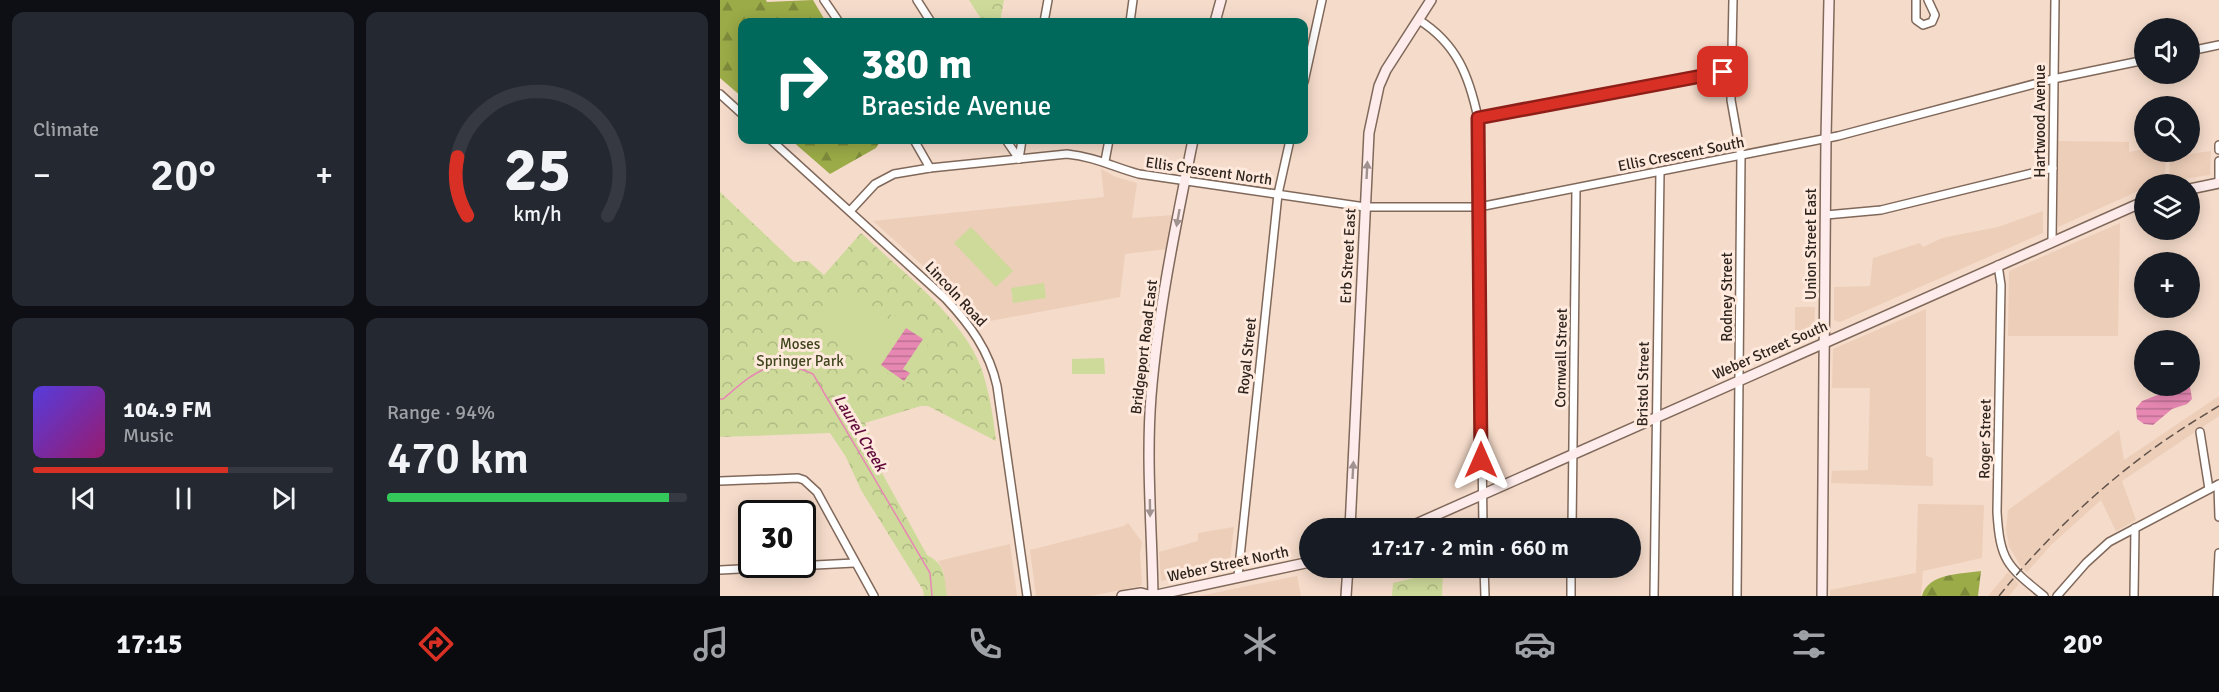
<!DOCTYPE html>
<meta charset="utf-8">
<style>
body{margin:0;font-family:Signika,sans-serif;background:#242831;color:#f1f3f6;height:100vh;display:flex;flex-direction:column;font-size:22px;white-space:nowrap}
*{box-sizing:border-box;margin:0}
p{font-size:20px;color:#9ea1a6}
.icon{flex:none;width:33px;height:33px;fill:none;stroke:currentColor;stroke-width:2;stroke-linecap:round;stroke-linejoin:round}
.map{position:relative;flex:1;overflow:hidden}
.details{display:flex;flex-direction:column;gap:12px;padding:12px;background:#0d0f14;width:720px}
.details>*{flex:none}
.guide{position:absolute;left:18px;top:18px;width:570px;height:126px;border-radius:12px;box-shadow:0 3px 15px #0003;background:#00695c;color:#fff;overflow:hidden}
.buttons{position:absolute;left:1414px;top:18px;display:grid;gap:12px}
.buttons a{display:grid;place-items:center;width:66px;height:66px;border-radius:50%;background:#171b24;box-shadow:0 3px 15px #0003;font-size:30px}
.speed{position:absolute;left:18px;top:500px;display:flex;gap:12px;font-size:30px;font-weight:700;text-align:center}
.speed>*{display:grid;place-content:center;width:78px;height:78px;border-radius:50%;background:#171b24;box-shadow:0 3px 15px #0003;line-height:1}
.speed .limit{border:3px solid #111;border-radius:9px;background:#fff;color:#111}
.pin{position:absolute;display:grid;place-items:center;width:51px;height:51px;color:#fff;margin:-26px;border-radius:12px;box-shadow:0 3px 9px #0006}
.me{position:absolute;width:66px;margin:-33px;rotate:0deg;stroke-linejoin:round;filter:drop-shadow(0 0 4px #0008)}
.turn{display:flex;align-items:center;gap:21px;height:126px;padding:0 24px;font-size:27px}
.turn .icon{width:78px;height:78px;stroke-width:2.5}
.turn b{display:block;font-size:42px;line-height:51px}
.big{font-size:45px;font-weight:600;line-height:1.1}
.details .tile{flex:1;display:flex;flex-direction:column;justify-content:center;gap:9px;min-width:0;padding:0 21px;border-radius:12px;background:#242831}
.details .dial{align-items:center;gap:0}
.dial svg{height:156px;overflow:visible;fill:none;stroke:#363941;stroke-width:7;stroke-linecap:round;text-anchor:middle}
.dial text{fill:#f1f3f6;stroke:none}
.song{display:flex;align-items:center;gap:18px}
.cover{width:72px;height:72px;border-radius:9px;background:linear-gradient(135deg,hsl(250 70% 55%),hsl(320 70% 35%))}
.played{height:6px;border-radius:3px;background:linear-gradient(90deg,#d93025 65%,#363941 65%)}
.keys{display:flex;justify-content:space-around;direction:ltr}
.heat{display:flex;justify-content:space-between;align-items:center;font-size:33px;direction:ltr}
.charge{height:9px;border-radius:4px;background:linear-gradient(90deg,#34c759 94%,#363941 0)}
.details .tiles{flex:1;display:grid;gap:12px;grid-template-columns:repeat(2,1fr)}
.trip{position:absolute;left:579px;top:518px;width:342px;height:60px;border-radius:30px;background:#171b24;box-shadow:0 3px 15px #0003;font-weight:600;line-height:60px;text-align:center}
.tabs{display:flex;height:96px;justify-content:space-around;align-items:center;background:#090b0e;color:#9ea1a6}
.tabs .icon{width:42px;height:42px}
.tabs .on{color:#d93025}
.tabs b{font-size:27px;color:#f1f3f6}
main{display:flex;flex:1;min-height:0}
.map>svg:first-child{display:block}
.built{fill:#edceb9}
.forest{fill:url(#forest-firs)}
.park{fill:url(#park-crowns)}
.pitch{fill:#cdda9a}
.water{fill:url(#water-rules)}
.lines{fill:none;stroke-linecap:round;stroke-linejoin:round}
.stream{stroke:#e788b3;stroke-width:1.5}
.street-casing{stroke:#80695b;stroke-width:10}
.secondary-casing{stroke:#80695b;stroke-width:12}
.street{stroke:#fff;stroke-width:7}
.secondary{stroke:#fdeceb;stroke-width:9}
.rail{stroke:#61534a;stroke-width:1.5;stroke-dasharray:9 4.5;stroke-linecap:butt}
.oneway{fill:#a0928f}
.route-casing{stroke:#8d1f18;stroke-width:15}
.route{stroke:#d93025;stroke-width:10}
.labels{text-anchor:middle;dominant-baseline:central;stroke-width:6;stroke-linejoin:round;paint-order:stroke}
.street-label{font-size:15px;fill:#2e241e;stroke:#fee9dc}
.park-label{font-size:15px;fill:#3e451c;stroke:#fee9dc}
.water-label{font-size:16px;font-style:italic;fill:#5f093b;stroke:#fee9dc}
</style>
<main>
<section class="details">
<div class="tiles">
<div class="tile"><p>Climate</p>
<div class="heat"><a>−</a><b class="big">20°</b><a>+</a></div>
</div>
<div class="tile dial"><svg viewBox="0 0 100 80">
<path d="M14 69A42 42 0 1 1 86 69"/>
<path d="M14 69A42 42 0 0 1 9 39" stroke="#d93025"/>
<text x="50" y="56" font-size="32" font-weight="700">25</text>
<text x="50" y="72" font-size="11">km/h</text>
</svg></div>
<div class="tile">
<div class="song"><i class="cover"></i><div><b>104.9 FM</b><p>Music</p></div></div>
<div class="played"></div>
<div class="keys"><svg class="icon" aria-label="previous" viewBox="0 0 24 24"><path d="M18 5L8 12l10 7zM5 5v14"/></svg><svg class="icon" aria-label="pause" viewBox="0 0 24 24"><path d="M8 5v14M16 5v14"/></svg><svg class="icon" aria-label="next" viewBox="0 0 24 24"><path d="M6 5l10 7-10 7zM19 5v14"/></svg></div>
</div>
<div class="tile"><p>Range · 94%</p><b class="big">470 km</b><div class="charge"></div></div>
</div>
</section>
<div class="map">
<svg width="1499" height="596" viewBox="0 0 1499 596">
<defs>
<pattern id="forest-firs" width="22" height="20" patternUnits="userSpaceOnUse" patternTransform="scale(1.5)"><rect width="22" height="20" fill="#9aab47"/><path d="M5 1l3.5 6h-7zM16 11l3.5 6h-7z" fill="#7e8b3b"/></pattern>
<pattern id="park-crowns" width="20" height="18" patternUnits="userSpaceOnUse" patternTransform="scale(1.5)"><rect width="20" height="18" fill="#cdda9a"/><path d="M2 6a3 3 0 1 1 6 0M12 15a3 3 0 1 1 6 0" fill="none" stroke="#b0bb84"/></pattern>
<pattern id="water-rules" width="6" height="5" patternUnits="userSpaceOnUse" patternTransform="scale(1.5)"><rect width="6" height="5" fill="#e788b3"/><path d="M0 2.5h6" fill="none" stroke="#bc6f91"/></pattern>
</defs>
<rect width="100%" height="100%" fill="#f5dbca"/>
<g class="built">
<polygon points="1337,141 1409,142 1409,152 1425,149 1425,152 1446,152 1445,182 1425,184 1425,188 1338,227"/>
<polygon points="1491,151 1490,175 1449,181 1450,157"/>
<polygon points="381,169 396,177 417,183 412,218 454,215 447,249 405,254 400,297 259,323 239,298 153,221 384,197"/>
<polygon points="1323,211 1323,233 1120,322 1114,320 1114,287 1150,286 1153,258 1200,243 1203,247 1222,238 1278,227"/>
<polygon points="1400,223 1398,336 1288,336 1289,271"/>
<polygon points="1075,307 1095,307 1094,333 1075,342"/>
<polygon points="1206,309 1206,456 1213,458 1213,486 1111,483 1112,471 1148,470 1150,388 1112,388 1113,349"/>
<polygon points="1499,396 1499,416 1402,481 1416,520 1396,531 1381,500 1331,545 1307,572 1301,567 1289,546 1286,530 1288,510 1399,430 1404,460"/>
<polygon points="1198,504 1264,505 1262,558 1203,571 1201,596 1110,596 1110,590 1196,573"/>
<polygon points="408,523 422,542 420,553 422,584 420,586 371,596 316,596 310,550 404,526"/>
<polygon points="514,527 509,568 441,581 439,552 478,541 478,533"/>
<polygon points="290,544 297,596 227,596 223,570 218,561"/>
<polygon points="1288,572 1299,584 1289,596 1268,596"/>
<polygon points="577,576 581,596 480,596 537,584"/>
</g>
<g class="forest">
<polygon points="0,0 46,0 47,2 93,0 106,22 22,22 22,97 0,78"/>
<polygon points="71,140 161,140 156,148 110,174"/>
<path d="M 1261,571 L 1258,596 L 1202,596 C 1208,573 1241,574 1261,571 Z"/>
</g>
<g class="park">
<polygon points="249,0 284,0 280,22 263,22"/>
<path d="M 0,192 L 74,262 L 88,261 L 104,275 L 141,233 C 180,270 240,315 260,365 C 269,389 273,415 276,441 L 208,406 L 201,406 L 145,423 L 161,464 L 162,473 L 207,555 C 226,565 224,576 227,596 L 204,596 L 203,590 L 141,490 L 126,457 L 110,433 L 0,437 Z"/>
<polygon points="723,571 722,596 672,596 673,583"/>
</g>
<g class="pitch">
<polygon points="251,227 293,271 276,287 234,243"/>
<polygon points="324,283 326,298 293,303 291,288"/>
<polygon points="124,288 169,319 172,313 206,336 208,351 185,385 98,324 101,315 107,312"/>
<polygon points="384,358 385,374 352,374 352,359"/>
</g>
<g class="water">
<polygon points="186,328 203,339 183,369 190,373 184,381 161,365"/>
<polygon points="1461,386 1470,387 1472,399 1467,404 1452,409 1433,425 1424,424 1417,419 1416,408 1422,401"/>
</g>
<g class="lines">
<path class="stream" d="M 0,399 L 3,399 C 35,372 51,355 93,374 L 210,573 L 212,596"/>
<defs>
<g id="street">
<polyline points="104,0 119,22"/>
<polyline points="197,0 211,22"/>
<polyline points="1013,0 1011,100 1021,156 1017,596"/>
<polyline points="1196,0 1196,20 1203,25 1212,22 1215,15 1208,0"/>
<path d="M 699,20 C 737,44 749,76 758,118 L 763,528"/>
<polyline points="324,22 328,0"/>
<polyline points="410,22 413,0"/>
<polyline points="1470,51 1499,45"/>
<polyline points="584,82 602,0"/>
<polyline points="0,94 22,114"/>
<polyline points="758,118 1011,70"/>
<path d="M 51,140 L 226,299 C 250,325 269,350 277,386 L 307,596"/>
<polyline points="194,140 210,168"/>
<polyline points="286,140 299,159"/>
<polyline points="1499,145 1499,150"/>
<polyline points="299,159 302,140"/>
<polyline points="385,161 389,140"/>
<polyline points="1499,183 1499,161"/>
<path d="M 130,211 L 155,184 L 174,174 L 210,168 L 347,154 C 376,157 393,167 419,174 L 645,207 L 759,207 L 1118,136 L 1333,79 L 1425,60"/>
<polyline points="1106,215 1161,210 1333,168"/>
<polyline points="1332,241 1335,0"/>
<path d="M 1278,265 L 1281,285 L 1277,512 C 1280,561 1287,566 1324,596"/>
<polyline points="1480,432 1489,489"/>
<polyline points="0,481 78,478 84,480 97,492 154,596"/>
<polyline points="1498,485 1499,517"/>
<polyline points="852,528 856,189"/>
<polyline points="764,567 765,596"/>
<polyline points="0,570 134,563"/>
<polyline points="518,576 558,194 570,140"/>
<polyline points="851,596 851,567"/>
<polyline points="934,596 940,172"/>
<polyline points="1337,596 1366,563 1389,542 1499,484"/>
<polyline points="1414,596 1415,528"/>
<polyline points="1497,596 1499,553"/>
</g>
<g id="secondary">
<polyline points="495,22 501,0"/>
<polyline points="1470,189 1499,183"/>
<polyline points="630,528 649,133 659,86 666,70 711,0"/>
<polyline points="687,528 1425,201"/>
<polyline points="402,596 421,593 433,596"/>
<polyline points="432,596 590,562"/>
<path d="M 433,596 C 432,529 426,462 431,396 C 438,310 456,224 473,140"/>
<polyline points="626,596 628,567"/>
<polyline points="1102,596 1106,138 1109,0"/>
</g>
</defs>
<use href="#street" class="street-casing"/>
<use href="#secondary" class="secondary-casing"/>
<use href="#street" class="street"/>
<use href="#secondary" class="secondary"/>
<path class="rail" d="M 1279,596 C 1323,541 1376,490 1434,448 C 1455,433 1477,419 1499,406"/>
</g>
<defs><path id="oneway-solid" d="M-6-.8H1V-3.2L6.5 0L1 3.2V.8H-6Z" transform="scale(1.5)"/></defs>
<g class="oneway">
<use href="#oneway-solid" transform="translate(647 170) rotate(-87)"/>
<use href="#oneway-solid" transform="translate(458 218) rotate(100)"/>
<use href="#oneway-solid" transform="translate(633 470) rotate(-87)"/>
<use href="#oneway-solid" transform="translate(430 508) rotate(89)"/>
</g>
<g class="lines">
<defs>
<polyline id="route" points="761,460 758,118 1003,72"/>
</defs>
<use href="#route" class="route-casing"/>
<use href="#route" class="route"/>
</g>
<g class="labels">
<g class="street-label">
<text transform="translate(1320 121) rotate(-90)">Hartwood Avenue</text>
<text transform="translate(961 154) rotate(-11)">Ellis Crescent South</text>
<text transform="translate(489 171) rotate(8)">Ellis Crescent North</text>
<text transform="translate(1091 244) rotate(-90)">Union Street East</text>
<text transform="translate(628 256) rotate(-87)">Erb Street East</text>
<text transform="translate(236 294) rotate(47)">Lincoln Road</text>
<text transform="translate(1007 297) rotate(-90)">Rodney Street</text>
<text transform="translate(424 347) rotate(-83)">Bridgeport Road East</text>
<text transform="translate(1050 350) rotate(-24)">Weber Street South</text>
<text transform="translate(527 356) rotate(-84)">Royal Street</text>
<text transform="translate(841 358) rotate(-89)">Cornwall Street</text>
<text transform="translate(923 384) rotate(-89)">Bristol Street</text>
<text transform="translate(1265 439) rotate(-89)">Roger Street</text>
<text transform="translate(508 564) rotate(-12)">Weber Street North</text>
</g>
<g class="park-label">
<text x="80" y="344">Moses<tspan x="80" dy="17">Springer Park</tspan></text>
</g>
<g class="water-label">
<text transform="translate(140 433) rotate(59)">Laurel Creek</text>
</g>
</g>
</svg>
<div class="buttons">
<a><svg class="icon" aria-label="sound" viewBox="0 0 24 24"><path d="M4 9h4l5-4v14l-5-4H4zM17 9q2 3 0 6"/></svg></a>
<a><svg class="icon" aria-label="search" viewBox="0 0 24 24"><circle cx="10" cy="10" r="6"/><path d="M15 15l6 6"/></svg></a>
<a><svg class="icon" aria-label="layers" viewBox="0 0 24 24"><path d="M12 4l9 5-9 5-9-5zM3 14l9 5 9-5"/></svg></a>
<a>+</a>
<a>−</a>
</div>
<div class="speed"><div class="limit">30</div></div>
<div class="pin" style="left:1003px;top:72px;background:#d93025"><svg class="icon" aria-label="arrive" viewBox="0 0 24 24"><path d="M6 21V4h12l-3 4 3 4H6"/></svg></div>
<svg class="me" style="left:761px;top:460px" viewBox="-20 -20 40 40"><path d="M0-17L14 15 0 8-14 15z" fill="#d93025" stroke="#fff" stroke-width="4"/></svg>
<div class="trip">17:17 · 2 min · 660 m</div>
<div class="guide">
<div class="turn"><svg class="icon" aria-label="right" viewBox="0 0 24 24"><path d="M7 20v-9h11M14 6l5 5-5 5"/></svg><div><b>380 m</b>Braeside Avenue</div></div>
</div>
</div>
</main>
<nav class="tabs">
<b>17:15</b>
<svg class="icon on" aria-label="directions" viewBox="0 0 24 24"><path d="M12 3l9 9-9 9-9-9zM9 14v-3h6M13 9l2 2-2 2"/></svg>
<svg class="icon" aria-label="music" viewBox="0 0 24 24"><path d="M9 18V5l10-2v13"/><circle cx="6" cy="18" r="3"/><circle cx="16" cy="16" r="3"/></svg>
<svg class="icon" aria-label="phone" viewBox="0 0 24 24"><path d="M5 4h4l2 5-3 2q2 4 5 5l2-3 5 2v4C11 20 4 13 5 4z"/></svg>
<svg class="icon" aria-label="climate" viewBox="0 0 24 24"><path d="M12 3v18M4 7l16 10M4 17L20 7"/></svg>
<svg class="icon" aria-label="car" viewBox="0 0 24 24"><path d="M5 17H2v-5l4-1 3-4h7l3 4 3 1v5h-3M9 17h6M6 11h13"/><circle cx="7" cy="17" r="2"/><circle cx="17" cy="17" r="2"/></svg>
<svg class="icon" aria-label="filters" viewBox="0 0 24 24"><path d="M4 7h16M4 17h16"/><circle cx="9" cy="7" r="2"/><circle cx="15" cy="17" r="2"/></svg>
<b>20°</b>
</nav>
